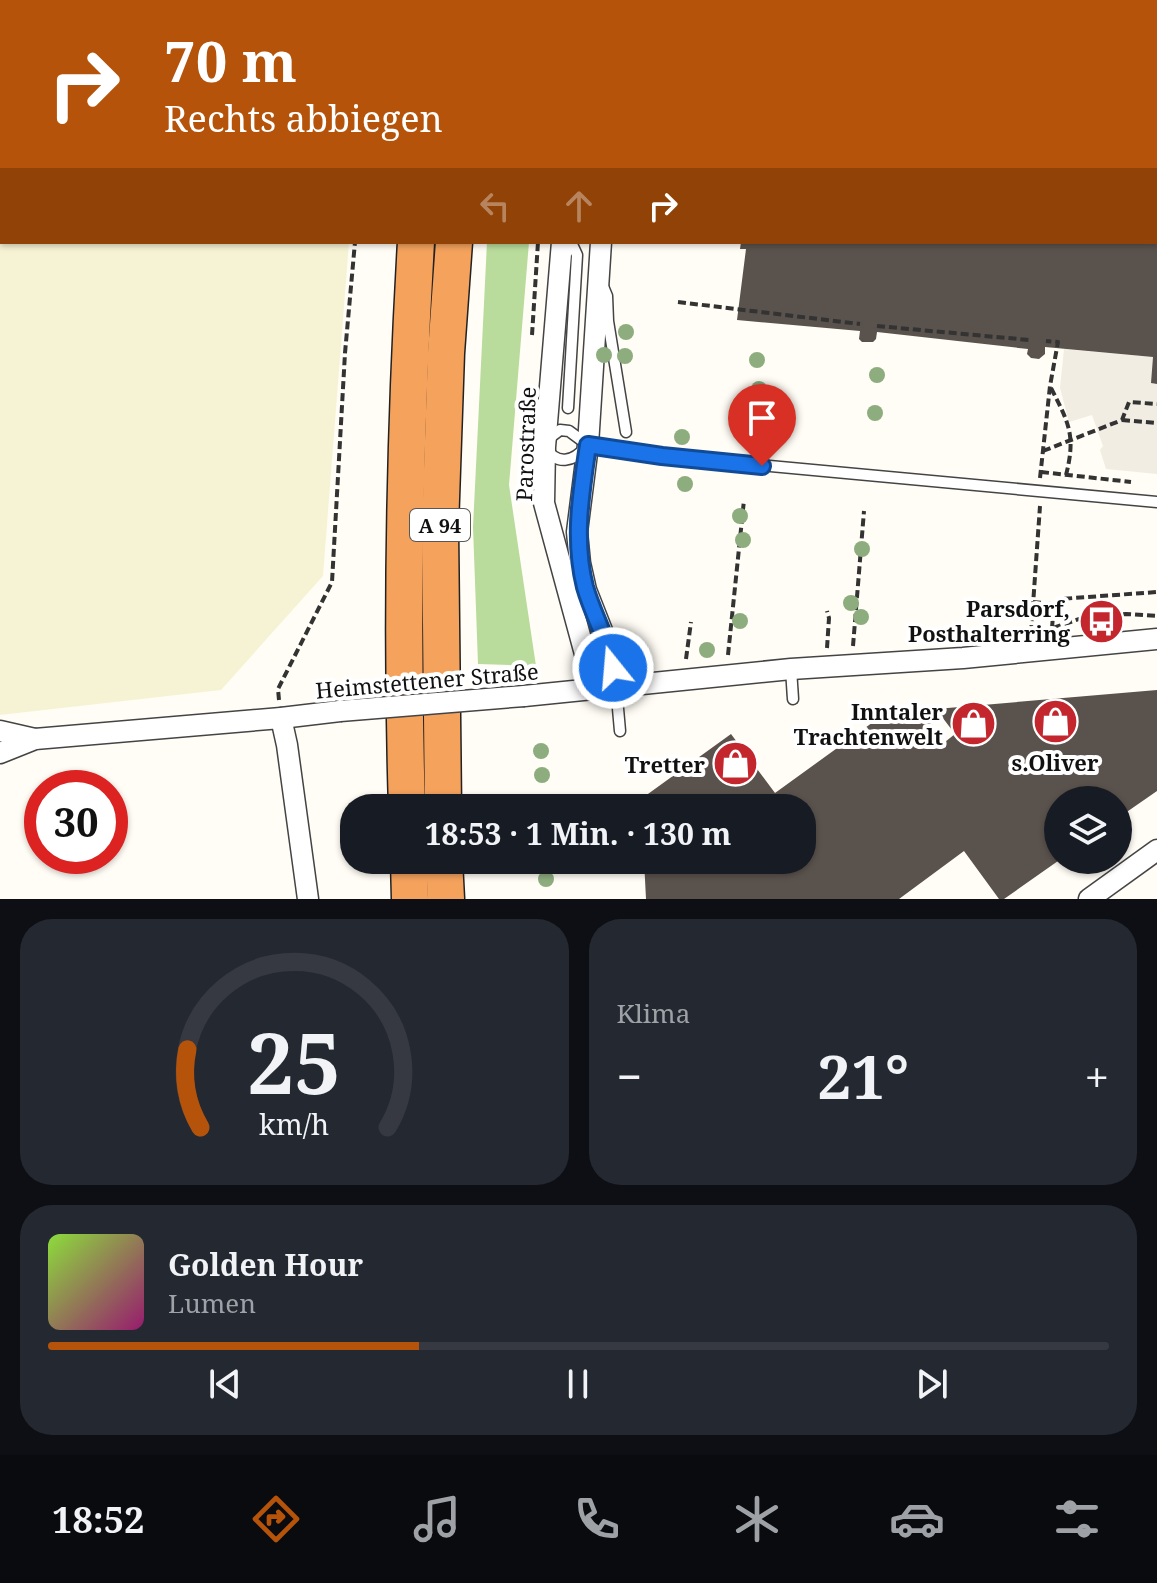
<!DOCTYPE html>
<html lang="de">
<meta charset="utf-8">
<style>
body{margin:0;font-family:"Noto Serif",serif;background:#242831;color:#f1f3f6;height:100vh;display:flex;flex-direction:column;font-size:30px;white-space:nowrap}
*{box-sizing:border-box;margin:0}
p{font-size:26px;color:#9ea1a6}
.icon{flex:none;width:44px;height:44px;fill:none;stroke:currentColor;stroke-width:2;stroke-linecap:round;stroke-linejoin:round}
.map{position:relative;height:899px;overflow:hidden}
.details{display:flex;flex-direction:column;gap:20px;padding:20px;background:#0d0f14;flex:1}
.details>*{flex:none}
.hud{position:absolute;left:0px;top:0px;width:1158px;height:244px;box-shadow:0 2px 6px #0004;background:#b45309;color:#fff;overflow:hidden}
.tools{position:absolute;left:1044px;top:786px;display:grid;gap:16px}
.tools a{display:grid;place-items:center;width:88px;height:88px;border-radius:50%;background:#171b24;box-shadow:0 2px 6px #0004;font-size:40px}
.speed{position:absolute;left:24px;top:770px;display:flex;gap:16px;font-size:40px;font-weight:700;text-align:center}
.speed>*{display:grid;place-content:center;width:104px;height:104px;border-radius:50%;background:#171b24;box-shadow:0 2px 6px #0004;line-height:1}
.speed .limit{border:12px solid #d22;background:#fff;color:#111}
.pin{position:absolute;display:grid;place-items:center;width:68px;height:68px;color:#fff;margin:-82px -34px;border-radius:50% 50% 50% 0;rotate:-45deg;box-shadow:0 0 8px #0007}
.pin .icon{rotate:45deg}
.me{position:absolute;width:88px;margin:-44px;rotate:343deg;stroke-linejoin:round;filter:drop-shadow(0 0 6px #0008)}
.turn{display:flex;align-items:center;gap:28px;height:168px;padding:0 32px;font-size:36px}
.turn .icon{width:104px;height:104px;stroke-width:2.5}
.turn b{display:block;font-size:56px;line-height:68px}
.lanes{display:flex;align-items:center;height:76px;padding:0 32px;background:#0003;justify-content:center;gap:40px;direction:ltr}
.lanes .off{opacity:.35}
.big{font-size:60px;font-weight:700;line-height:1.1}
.details .widget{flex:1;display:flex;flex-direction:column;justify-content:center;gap:12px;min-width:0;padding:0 28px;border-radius:32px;background:#242831}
.details .dial{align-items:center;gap:0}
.dial svg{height:208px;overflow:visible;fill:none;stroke:#363941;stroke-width:7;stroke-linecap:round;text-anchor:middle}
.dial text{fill:#f1f3f6;stroke:none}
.song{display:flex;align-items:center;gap:24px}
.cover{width:96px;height:96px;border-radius:12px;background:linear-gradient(135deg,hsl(90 70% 55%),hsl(320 70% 35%))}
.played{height:8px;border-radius:4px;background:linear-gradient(90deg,#b45309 35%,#363941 35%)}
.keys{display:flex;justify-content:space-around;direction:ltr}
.heat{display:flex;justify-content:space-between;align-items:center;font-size:44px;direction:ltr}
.details .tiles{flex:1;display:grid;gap:20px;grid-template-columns:1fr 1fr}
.widget:last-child{grid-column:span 2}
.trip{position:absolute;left:340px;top:794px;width:476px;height:80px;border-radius:32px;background:#171b24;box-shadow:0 2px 6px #0004;font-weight:700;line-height:80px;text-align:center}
.tab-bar{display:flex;height:128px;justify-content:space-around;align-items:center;background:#090b0e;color:#9ea1a6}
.tab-bar .icon{width:56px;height:56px}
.tab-bar .active{color:#b45309}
.tab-bar b{font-size:36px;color:#f1f3f6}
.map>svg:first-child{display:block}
.farmland{fill:#f6f3d4}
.green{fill:#d5ebbd}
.forest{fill:#b9dc9c}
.plaza{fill:#f1ede2}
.building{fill:#5a524d}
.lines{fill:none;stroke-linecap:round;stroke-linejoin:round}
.lane-casing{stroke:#444;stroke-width:13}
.street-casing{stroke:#444;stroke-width:23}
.highway-casing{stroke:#222;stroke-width:39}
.path{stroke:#333;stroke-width:4;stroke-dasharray:8 4;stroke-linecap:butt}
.lane{stroke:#fff;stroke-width:10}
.street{stroke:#fff;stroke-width:20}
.highway{stroke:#f5a25d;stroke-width:36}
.street-bridge-casing{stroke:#444;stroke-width:23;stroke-linecap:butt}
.street-bridge{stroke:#fff;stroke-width:20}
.tree{fill:#8dad7f}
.route-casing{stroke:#114b97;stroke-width:20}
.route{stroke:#1a73e8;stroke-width:14}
.labels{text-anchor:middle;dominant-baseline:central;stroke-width:8;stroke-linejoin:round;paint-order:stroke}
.shield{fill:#fff;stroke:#585858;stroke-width:2}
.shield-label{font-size:20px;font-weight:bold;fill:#111}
.street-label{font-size:22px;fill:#111;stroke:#fff}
.poi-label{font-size:22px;font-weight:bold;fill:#111;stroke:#fff;text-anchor:end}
</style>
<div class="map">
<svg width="1157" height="899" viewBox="0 0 1157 899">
<rect width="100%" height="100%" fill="#fffdf5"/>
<polygon class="farmland" points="0,0 369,0 368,2 2,2 2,242 349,242 323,576 221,690 0,715"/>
<polygon class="green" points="927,0 1157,0 1157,82 1156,2 927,2"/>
<polygon class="forest" points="487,242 529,242 509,485 536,666 478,664 473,527"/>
<polygon class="plaza" points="1064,349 1153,357 1152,383 1157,384 1157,474 1106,469 1100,450 1103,446 1092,415 1069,422 1060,388"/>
<g class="building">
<polygon points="741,242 1157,242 1157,384 1151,383 1153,357 1045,347 1045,354 1039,359 1031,358 1027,354 1028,349 877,332 876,339 873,342 862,342 859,339 860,331 737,320 746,249 740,249"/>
<polygon points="1157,690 1157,791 1118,818 1118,800 1058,800 1058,861 1004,899 999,899 964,851 899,899 646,899 644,860 802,860 802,808 641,808 641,799 731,734 775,793 887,712 922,709 945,742 955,734 936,709"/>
</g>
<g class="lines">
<defs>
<g id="lane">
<polyline points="1156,90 1157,90"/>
<polyline points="602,284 607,296 608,321 626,432"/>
<polyline points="568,408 577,255 571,242"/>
<path d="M 586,447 C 573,462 557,466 545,447 L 552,436 L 560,430 L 569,431 L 588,445 L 662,456 L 1157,502"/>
<polyline points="791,669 793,699"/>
<polyline points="616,686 620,731"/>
</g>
<g id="street">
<polyline points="602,2 603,0"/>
<polyline points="623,2 624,0"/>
<polyline points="562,242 545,447 544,503 585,654 591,689"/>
<polyline points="601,242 588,445 577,532 580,563 586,590 610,651 616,686"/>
<polyline points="524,696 791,669 963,658 1157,639"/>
<polyline points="281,718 287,745 308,899"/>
<polyline points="0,731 35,739"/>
<polyline points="0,753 35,739 281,718 340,711"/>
<polyline points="1089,899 1157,850"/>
</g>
<g id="highway">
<polyline points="434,2 434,0"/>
<polyline points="473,2 473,0"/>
<path d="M 407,808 C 401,619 405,430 416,242"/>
<polyline points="443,808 440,528 446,353 454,242"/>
<polyline points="409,860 410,899"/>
<polyline points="444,860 446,899"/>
</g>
</defs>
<use href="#lane" class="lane-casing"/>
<use href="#street" class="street-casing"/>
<use href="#highway" class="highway-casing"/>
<g class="path">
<polyline points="232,0 258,2"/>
<polyline points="375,2 375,0"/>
<polyline points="678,302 860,324"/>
<polyline points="877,326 1029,340"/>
<polyline points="532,335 538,242"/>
<path d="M 1051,388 C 1069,423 1076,436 1066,475"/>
<polyline points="1122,420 1157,423"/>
<polyline points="1043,451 1122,420 1129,402 1157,404"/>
<polyline points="1041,472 1131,482"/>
<polyline points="1040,478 1050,386 1058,342 1046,341"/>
<polyline points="1033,602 1054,604 1052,628"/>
<polyline points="1054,604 1060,599 1157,592"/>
<polyline points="1053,628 1085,617 1126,614 1157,616"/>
<polyline points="1031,633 1040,506"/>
<polyline points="853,646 864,511"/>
<polyline points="827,648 829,618 827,611"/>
<polyline points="728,655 744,500"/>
<polyline points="686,659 691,622"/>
<polyline points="279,700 278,689 332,582 345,353 355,242"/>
</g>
<use href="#lane" class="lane"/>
<use href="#street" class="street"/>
<use href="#highway" class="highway"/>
<defs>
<polyline id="street-bridge" points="340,711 524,696"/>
</defs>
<use href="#street-bridge" class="street-bridge-casing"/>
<use href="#street-bridge" class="street-bridge"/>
</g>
<g class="tree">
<circle cx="626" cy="332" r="8"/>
<circle cx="604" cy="355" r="8"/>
<circle cx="625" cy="356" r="8"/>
<circle cx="757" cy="360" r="8"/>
<circle cx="877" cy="375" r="8"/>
<circle cx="759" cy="389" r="8"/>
<circle cx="749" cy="403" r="8"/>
<circle cx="875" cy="413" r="8"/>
<circle cx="682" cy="437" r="8"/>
<circle cx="685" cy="484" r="8"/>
<circle cx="740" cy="516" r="8"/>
<circle cx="743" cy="540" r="8"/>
<circle cx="862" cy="549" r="8"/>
<circle cx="851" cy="603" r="8"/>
<circle cx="861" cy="617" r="8"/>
<circle cx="740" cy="621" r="8"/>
<circle cx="707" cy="650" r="8"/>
<circle cx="541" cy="751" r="8"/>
<circle cx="542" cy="775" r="8"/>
<circle cx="546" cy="879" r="8"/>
</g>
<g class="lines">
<defs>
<path id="route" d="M 613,668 C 608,640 593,615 585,587 C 573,539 581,493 588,445 L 662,456 L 762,466"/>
</defs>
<use href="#route" class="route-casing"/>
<use href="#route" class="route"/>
</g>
<defs>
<symbol id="bus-disc" viewBox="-11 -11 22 22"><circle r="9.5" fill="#c4262e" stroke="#fff"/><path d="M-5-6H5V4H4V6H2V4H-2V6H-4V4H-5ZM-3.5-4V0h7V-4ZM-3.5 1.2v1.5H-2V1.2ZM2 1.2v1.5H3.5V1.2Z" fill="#fff"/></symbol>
<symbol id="shop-disc" viewBox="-11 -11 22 22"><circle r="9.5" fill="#c4262e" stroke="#fff"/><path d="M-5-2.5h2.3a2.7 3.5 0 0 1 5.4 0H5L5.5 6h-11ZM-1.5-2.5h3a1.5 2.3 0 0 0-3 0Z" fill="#fff"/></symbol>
</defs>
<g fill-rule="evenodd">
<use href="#bus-disc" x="1076" y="596" width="51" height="51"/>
<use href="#shop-disc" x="1030" y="696" width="51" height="51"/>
<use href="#shop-disc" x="948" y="698" width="51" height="51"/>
<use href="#shop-disc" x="710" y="738" width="51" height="51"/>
</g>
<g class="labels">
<rect class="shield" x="410" y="509" width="60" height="32" rx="6"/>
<g class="shield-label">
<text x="440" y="525">A 94</text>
</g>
<g class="street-label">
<text transform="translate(525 444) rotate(-88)">Parostraße</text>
<text transform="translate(427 680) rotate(-5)">Heimstettener Straße</text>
</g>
<g class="poi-label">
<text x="1070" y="608">Parsdorf,<tspan x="1070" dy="25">Posthalterring</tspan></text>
<text x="943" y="711">Inntaler<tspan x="943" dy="25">Trachtenwelt</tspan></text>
<text x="1055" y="762" text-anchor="middle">s.Oliver</text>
<text x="705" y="764">Tretter</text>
</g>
</g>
</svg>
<div class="tools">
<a><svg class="icon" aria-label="layers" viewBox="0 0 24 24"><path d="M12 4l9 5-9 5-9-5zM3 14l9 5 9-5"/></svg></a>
</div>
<div class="speed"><div class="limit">30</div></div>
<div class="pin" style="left:762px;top:466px;background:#d93025"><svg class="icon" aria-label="arrive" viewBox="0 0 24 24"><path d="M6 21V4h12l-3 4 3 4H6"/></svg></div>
<svg class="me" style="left:613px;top:668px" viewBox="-20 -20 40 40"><circle r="17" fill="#1a73e8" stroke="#fff" stroke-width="3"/><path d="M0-11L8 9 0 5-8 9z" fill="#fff"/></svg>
<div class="trip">18:53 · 1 Min. · 130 m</div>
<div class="hud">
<div class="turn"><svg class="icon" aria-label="right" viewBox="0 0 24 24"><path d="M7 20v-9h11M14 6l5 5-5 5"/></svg><div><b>70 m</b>Rechts abbiegen</div></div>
<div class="lanes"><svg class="icon off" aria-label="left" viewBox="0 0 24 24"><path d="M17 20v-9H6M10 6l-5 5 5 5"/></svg><svg class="icon off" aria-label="ahead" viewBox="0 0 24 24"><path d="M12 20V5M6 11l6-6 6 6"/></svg><svg class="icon" aria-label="right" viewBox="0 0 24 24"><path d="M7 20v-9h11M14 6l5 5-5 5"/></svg></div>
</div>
</div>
<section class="details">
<div class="tiles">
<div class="widget dial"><svg viewBox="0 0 100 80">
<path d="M14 69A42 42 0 1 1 86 69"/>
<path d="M14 69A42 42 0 0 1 9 39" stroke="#b45309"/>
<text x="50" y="56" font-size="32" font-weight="700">25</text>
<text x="50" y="72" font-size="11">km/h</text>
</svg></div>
<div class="widget"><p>Klima</p>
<div class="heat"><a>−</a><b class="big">21°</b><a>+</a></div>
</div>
<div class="widget">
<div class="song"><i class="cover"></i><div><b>Golden Hour</b><p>Lumen</p></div></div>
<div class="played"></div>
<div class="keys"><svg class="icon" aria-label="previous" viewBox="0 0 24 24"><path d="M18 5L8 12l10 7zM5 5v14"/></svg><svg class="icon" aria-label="pause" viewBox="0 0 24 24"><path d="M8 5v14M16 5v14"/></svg><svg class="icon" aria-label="next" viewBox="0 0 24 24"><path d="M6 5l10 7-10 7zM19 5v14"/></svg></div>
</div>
</div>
</section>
<nav class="tab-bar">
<b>18:52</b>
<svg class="icon active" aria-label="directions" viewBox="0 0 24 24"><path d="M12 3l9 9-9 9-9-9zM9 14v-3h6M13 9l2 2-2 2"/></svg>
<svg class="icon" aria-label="music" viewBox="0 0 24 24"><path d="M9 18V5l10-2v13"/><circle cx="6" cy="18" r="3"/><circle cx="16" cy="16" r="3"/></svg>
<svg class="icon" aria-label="phone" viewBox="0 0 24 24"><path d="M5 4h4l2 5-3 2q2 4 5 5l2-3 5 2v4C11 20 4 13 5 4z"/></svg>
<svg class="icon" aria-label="climate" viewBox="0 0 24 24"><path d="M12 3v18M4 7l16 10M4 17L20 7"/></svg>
<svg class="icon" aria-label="car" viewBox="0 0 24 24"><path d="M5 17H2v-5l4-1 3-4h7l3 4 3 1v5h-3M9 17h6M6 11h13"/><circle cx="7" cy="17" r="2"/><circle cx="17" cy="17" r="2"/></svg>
<svg class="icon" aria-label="filters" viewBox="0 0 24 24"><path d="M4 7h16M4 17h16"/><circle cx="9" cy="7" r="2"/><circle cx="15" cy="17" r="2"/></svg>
</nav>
